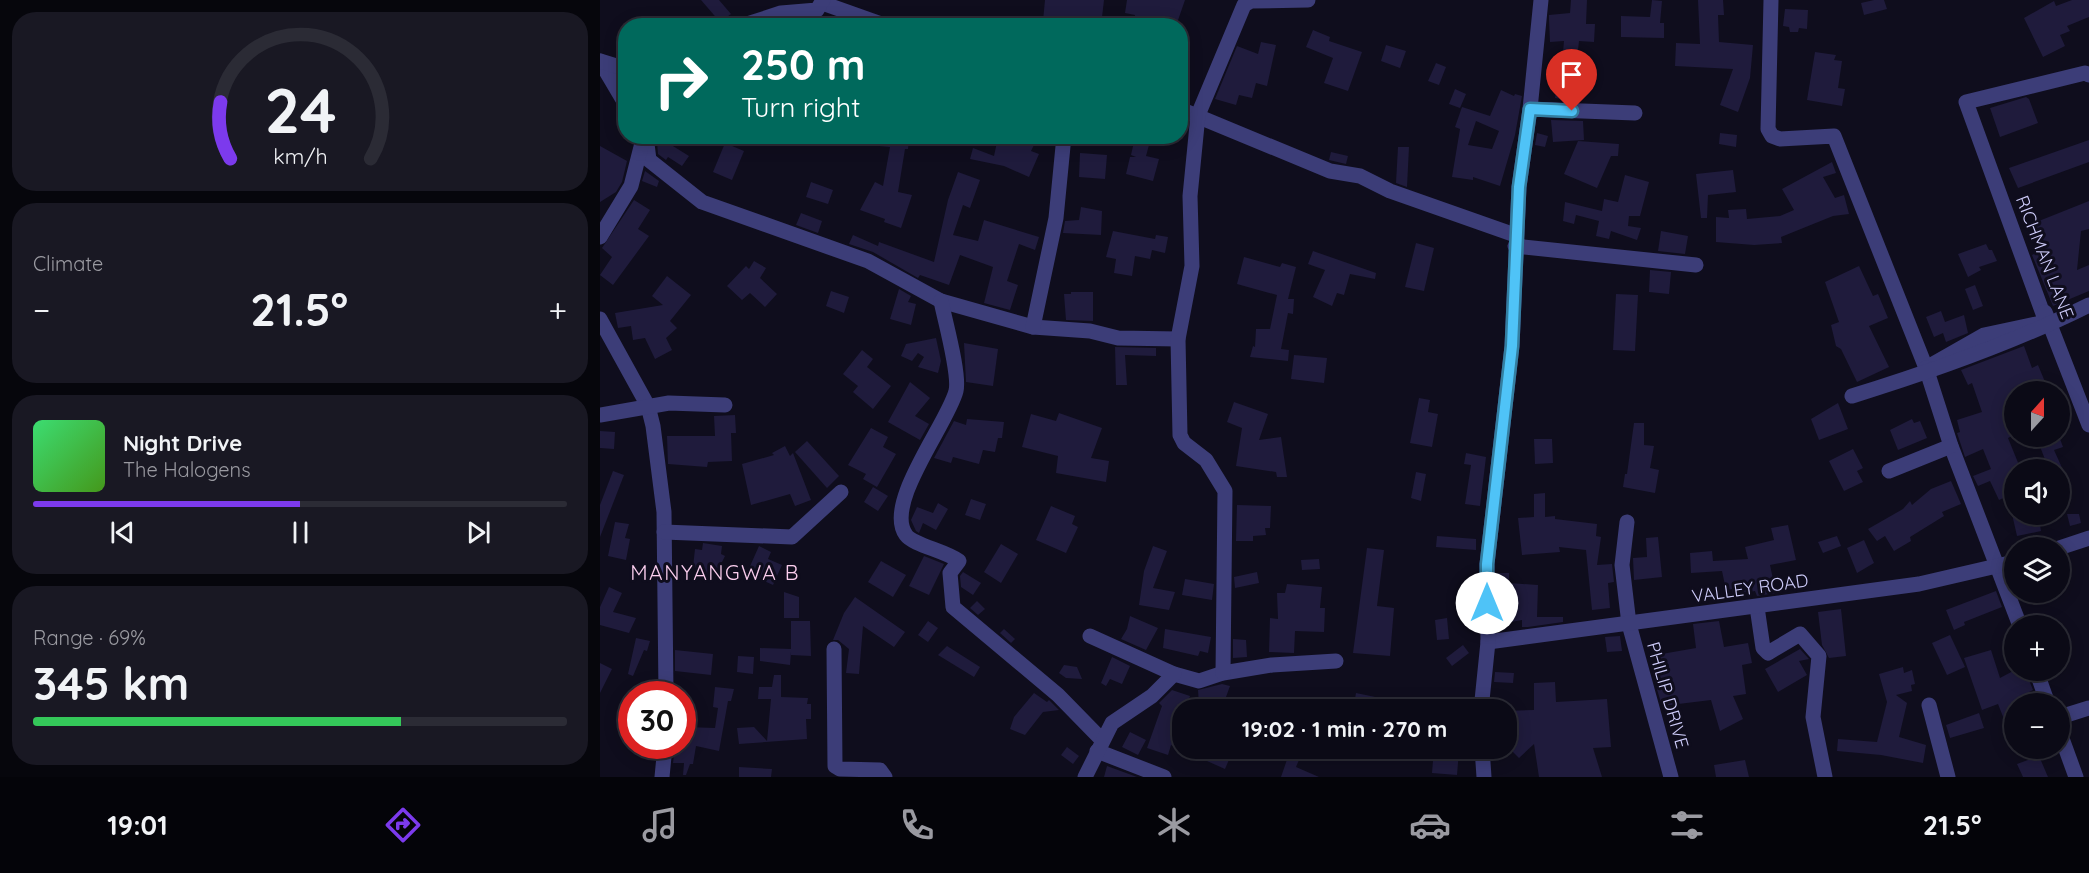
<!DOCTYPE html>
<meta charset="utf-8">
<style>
body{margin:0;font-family:Quicksand,sans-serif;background:#191823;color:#f1f3f6;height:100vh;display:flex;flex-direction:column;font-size:22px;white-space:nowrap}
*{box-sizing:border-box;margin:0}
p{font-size:20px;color:#9a9aa1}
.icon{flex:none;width:33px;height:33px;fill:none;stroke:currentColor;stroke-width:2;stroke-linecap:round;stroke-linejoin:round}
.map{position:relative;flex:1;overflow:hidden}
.details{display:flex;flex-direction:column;gap:12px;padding:12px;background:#06060c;width:600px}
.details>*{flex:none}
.top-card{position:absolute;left:18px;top:18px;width:570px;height:126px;border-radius:24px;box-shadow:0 3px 15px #0003,0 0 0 2px #2b2b35;background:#00695c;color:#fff;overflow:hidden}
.needle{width:39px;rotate:21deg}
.controls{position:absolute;left:1404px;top:381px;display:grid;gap:12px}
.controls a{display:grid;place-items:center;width:66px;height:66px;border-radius:50%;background:#0b0a16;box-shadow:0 3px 15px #0003,0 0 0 2px #2b2b35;font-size:30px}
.speed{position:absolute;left:18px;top:681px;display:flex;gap:12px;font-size:30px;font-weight:700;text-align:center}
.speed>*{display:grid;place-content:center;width:78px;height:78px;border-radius:50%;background:#0b0a16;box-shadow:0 3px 15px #0003,0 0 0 2px #2b2b35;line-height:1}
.speed .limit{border:9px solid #d22;background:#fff;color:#111}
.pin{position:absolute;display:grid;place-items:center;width:51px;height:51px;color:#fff;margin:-62px -26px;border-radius:50% 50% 50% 0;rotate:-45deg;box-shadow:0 0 6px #0007}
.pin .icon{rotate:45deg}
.me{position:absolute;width:66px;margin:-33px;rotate:0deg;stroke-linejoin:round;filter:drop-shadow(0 0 4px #0008)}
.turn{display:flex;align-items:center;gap:21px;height:126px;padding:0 24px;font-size:27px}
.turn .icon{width:78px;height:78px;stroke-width:2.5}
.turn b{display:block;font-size:42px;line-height:51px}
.big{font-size:45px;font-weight:800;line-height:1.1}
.details .widget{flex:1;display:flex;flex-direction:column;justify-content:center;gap:9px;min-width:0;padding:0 21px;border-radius:24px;background:#191823}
.details .dial{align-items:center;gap:0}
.dial svg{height:156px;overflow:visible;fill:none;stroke:#2b2b35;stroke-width:7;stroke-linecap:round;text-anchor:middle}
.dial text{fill:#f1f3f6;stroke:none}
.song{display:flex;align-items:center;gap:18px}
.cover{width:72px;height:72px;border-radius:9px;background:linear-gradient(135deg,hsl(140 70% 55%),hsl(100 70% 35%))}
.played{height:6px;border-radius:3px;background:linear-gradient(90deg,#7c3aed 50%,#2b2b35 50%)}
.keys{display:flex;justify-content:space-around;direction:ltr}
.heat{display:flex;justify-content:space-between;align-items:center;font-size:33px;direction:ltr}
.charge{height:9px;border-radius:4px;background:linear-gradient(90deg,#34c759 69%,#2b2b35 0)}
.trip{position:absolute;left:572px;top:699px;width:345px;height:60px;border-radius:24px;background:#0b0a16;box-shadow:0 3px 15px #0003,0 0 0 2px #2b2b35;font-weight:800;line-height:60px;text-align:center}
.tab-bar{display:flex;height:96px;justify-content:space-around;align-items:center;background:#040409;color:#9a9aa1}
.tab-bar .icon{width:42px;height:42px}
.tab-bar .on{color:#7c3aed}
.tab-bar b{font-size:27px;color:#f1f3f6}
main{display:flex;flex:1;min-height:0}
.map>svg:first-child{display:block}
.building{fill:#1f1b3c;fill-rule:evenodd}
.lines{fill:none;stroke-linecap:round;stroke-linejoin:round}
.street{stroke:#3c3d78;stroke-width:15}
.route-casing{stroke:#337fa1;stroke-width:15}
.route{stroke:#4fc3f7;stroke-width:10}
.labels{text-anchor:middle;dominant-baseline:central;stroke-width:6;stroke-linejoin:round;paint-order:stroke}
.street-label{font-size:18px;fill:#cfcdfb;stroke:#0f0d1d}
.quarter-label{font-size:21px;letter-spacing:1.5px;fill:#fbceee;stroke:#0f0d1d}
</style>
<main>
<section class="details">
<div class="widget dial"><svg viewBox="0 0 100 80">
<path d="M14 69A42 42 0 1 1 86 69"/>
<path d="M14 69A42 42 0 0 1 9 40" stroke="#7c3aed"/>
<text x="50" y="56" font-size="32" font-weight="700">24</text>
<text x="50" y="72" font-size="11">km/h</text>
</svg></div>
<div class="widget"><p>Climate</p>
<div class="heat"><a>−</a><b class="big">21.5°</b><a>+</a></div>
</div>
<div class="widget">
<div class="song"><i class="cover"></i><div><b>Night Drive</b><p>The Halogens</p></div></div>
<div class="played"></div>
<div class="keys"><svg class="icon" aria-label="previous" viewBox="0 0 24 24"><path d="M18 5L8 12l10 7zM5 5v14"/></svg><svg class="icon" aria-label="pause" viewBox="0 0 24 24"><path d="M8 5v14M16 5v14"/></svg><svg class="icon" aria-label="next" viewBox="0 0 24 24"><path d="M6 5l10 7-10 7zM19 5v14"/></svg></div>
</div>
<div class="widget"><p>Range · 69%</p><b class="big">345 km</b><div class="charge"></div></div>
</section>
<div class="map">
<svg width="1489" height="777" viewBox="0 0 1489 777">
<rect width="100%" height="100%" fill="#0f0d1d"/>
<g class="building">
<polygon points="101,0 119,0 131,14 120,22"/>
<polygon points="445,0 504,0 501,26 443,21"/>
<polygon points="527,0 585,0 576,26 534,23 535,15 525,13"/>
<polygon points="971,0 987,0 986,24 995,24 994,42 979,41 975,77 979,78 975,101 955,98 958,75 961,75 964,41 950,42 949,20 949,15 970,13"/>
<polygon points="1052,0 1062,1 1060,23 1064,23 1064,38 1021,37 1021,16 1050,17"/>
<polygon points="1098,0 1123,0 1124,15 1118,15 1119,42 1153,45 1150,78 1138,112 1120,105 1133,69 1075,66 1076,43 1100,44"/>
<polygon points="1274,0 1284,0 1287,9 1264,15 1261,3"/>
<polygon points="1472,0 1489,0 1489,17 1467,26 1470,31 1460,35 1465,46 1443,57 1424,18 1454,1 1456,6"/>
<polygon points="1185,9 1208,10 1207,29 1199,28 1198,32 1190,32 1189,27 1183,26"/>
<polygon points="713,30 730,37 729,41 762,52 748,91 724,83 733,58 706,47"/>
<polygon points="661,42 676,45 667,86 656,83 652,98 639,95 636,105 615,99 637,46 658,54"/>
<polygon points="786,45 806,51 800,68 781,61"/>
<polygon points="1215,52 1236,55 1234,60 1242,61 1238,88 1245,89 1242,106 1207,100"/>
<polygon points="836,63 846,67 839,85 828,81"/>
<polygon points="855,89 866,94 860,108 849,104"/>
<path d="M 901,90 L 914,96 L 915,94 L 922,96 L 915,135 L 900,186 L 873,177 L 873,180 L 852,177 L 860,129 L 855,127 L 862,107 L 890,116 ZM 876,121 L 899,131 L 892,149 L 868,145 Z"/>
<polygon points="1426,97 1429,99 1438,123 1400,137 1390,108"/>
<polygon points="951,120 983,121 984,140 953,142"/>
<polygon points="937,133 948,136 945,147 935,145"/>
<polygon points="1120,133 1137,135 1136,147 1119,144"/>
<polygon points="280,136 309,139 308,149 305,149 298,192 312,195 301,228 284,222 285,219 260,210 275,182 283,186 290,147 279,146"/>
<polygon points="421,137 435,143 431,151 439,154 429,177 404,166 370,159 373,148 394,156 397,142 417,146"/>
<polygon points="60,138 89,156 82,166 68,157 66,160 58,154 57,142"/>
<polygon points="1489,140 1489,162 1418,188 1409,168"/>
<polygon points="978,141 1019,144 1018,156 1011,156 997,188 964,174"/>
<polygon points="534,142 549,145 546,156 559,159 553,181 526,174 530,157 536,157 531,155"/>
<polygon points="125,143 144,151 132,180 113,172"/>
<polygon points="0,146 27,161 22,182 16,192 0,202"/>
<polygon points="798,147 809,147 807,187 796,183"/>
<polygon points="731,152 748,156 746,164 729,160"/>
<polygon points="480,153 507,155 505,179 479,177"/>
<polygon points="1232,162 1236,173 1223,177 1235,198 1244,195 1249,214 1233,216 1181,237 1182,243 1154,245 1116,242 1116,217 1129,218 1128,210 1146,209 1147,219 1180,216 1194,210 1182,189"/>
<polygon points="1133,170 1136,192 1108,195 1107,218 1101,218 1096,174"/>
<polygon points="45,171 59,181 57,187 42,181"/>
<polygon points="358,172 380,180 370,208 363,205 353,235 378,241 384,220 439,237 435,250 419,244 407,281 418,285 410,310 384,303 393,267 360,255 349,285 320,275 318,278 273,252 249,244 253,235 278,246 279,242 334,262 348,200"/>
<polygon points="1025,175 1049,182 1040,216 1029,216 1028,226 1041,228 1037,240 1011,231 1009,239 996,236 999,221 976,215 974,224 963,221 965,202 1002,211 1004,199 1018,202"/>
<polygon points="211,182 233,190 228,204 206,197"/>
<polygon points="34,200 50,210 38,229 49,236 13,285 0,275 12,257 2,248"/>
<polygon points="1489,201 1489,229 1481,231 1477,270 1489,265 1489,291 1453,306 1432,255 1440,251 1429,225"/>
<polygon points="481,207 502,211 501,235 463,233 465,221 479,220"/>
<polygon points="201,213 222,221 218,233 196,225"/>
<polygon points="513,231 555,239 556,235 568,237 565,253 552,250 550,259 535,256 532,276 514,273 516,259 506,257"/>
<polygon points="1061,231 1088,236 1085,254 1058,251"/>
<polygon points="816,243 834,248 824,291 805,287"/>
<polygon points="1386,244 1389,250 1392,250 1397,261 1379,267 1381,270 1368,277 1358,254"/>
<polygon points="713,251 776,273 775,279 750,274 744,295 737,293 732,306 713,297 725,270 708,264"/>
<polygon points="644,257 680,267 682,263 696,267 688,299 694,299 693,314 688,313 681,349 689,350 688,361 650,357 653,346 655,347 656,329 670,329 677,295 637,284"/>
<polygon points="154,261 166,268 160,278 177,294 165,307 150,293 142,300 127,286 146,266 149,269"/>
<polygon points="1259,266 1273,296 1278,294 1288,318 1269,326 1289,367 1257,382 1241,349 1236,346 1231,325 1239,322 1225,282"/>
<polygon points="1050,270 1071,272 1069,294 1049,292"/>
<polygon points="67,276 91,295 70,321 77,328 66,338 72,350 55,359 45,338 33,340 31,326 18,328 15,313 63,305 52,296"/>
<polygon points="1375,285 1383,306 1373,310 1365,289"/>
<polygon points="299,289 311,296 308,302 316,304 311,325 290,319"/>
<polygon points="231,291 249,297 244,313 226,306"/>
<polygon points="471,292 493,292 493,321 466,320 464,294 471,294"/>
<polygon points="1016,294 1038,295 1035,351 1013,350"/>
<polygon points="1341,311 1345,322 1364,315 1368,333 1346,342 1343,333 1334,337 1326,317"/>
<polygon points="336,338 341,361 338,373 318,367 324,357 318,353 312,361 301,356 306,344"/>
<polygon points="364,343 398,349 393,386 366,382"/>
<polygon points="1424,346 1432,368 1438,365 1448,389 1411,392 1413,405 1403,407 1411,426 1408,428 1412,436 1408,438 1421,470 1414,470 1414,493 1399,500 1390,481 1378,486 1373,476 1391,469 1383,449 1365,457 1357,433 1360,432 1357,420 1382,412 1372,383 1368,385 1361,370"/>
<polygon points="515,347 556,348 556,356 525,355 527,385 516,385"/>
<polygon points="262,350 273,359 267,367 291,386 273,409 253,392 258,386 243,374"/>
<polygon points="694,355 727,358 724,383 691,379"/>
<polygon points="310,382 330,398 315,416 329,424 320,440 288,422"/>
<polygon points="819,398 830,400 828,412 838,414 832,447 810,443"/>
<polygon points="634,402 668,414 659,440 681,437 687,477 677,477 676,472 636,466 642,428 627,422"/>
<polygon points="1238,403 1248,429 1219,440 1211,419"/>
<polygon points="459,413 502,428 491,458 509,461 506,482 456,473 458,456 422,447 431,414 456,421"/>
<polygon points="135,415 136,433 131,433 132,461 108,462 107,467 68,464 67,436 115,436 114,416"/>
<polygon points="367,419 404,422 402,438 398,438 395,452 383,450 379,464 353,457 351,463 334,458 354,421 366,425"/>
<polygon points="1312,419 1314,423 1320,421 1327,438 1298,450 1290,430"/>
<polygon points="1034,423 1044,423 1044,445 1054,446 1050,468 1059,470 1055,493 1023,487 1025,474 1027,474"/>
<polygon points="271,428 288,437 283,447 296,454 277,487 263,479 266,474 248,465"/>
<polygon points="0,431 15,432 14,449 0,448"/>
<polygon points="1436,436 1459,436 1463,447 1454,450 1463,470 1449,470"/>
<polygon points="934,439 952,439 953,463 935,464"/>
<polygon points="207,441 239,476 227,488 195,452"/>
<polygon points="185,446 190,456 193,453 211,500 195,506 190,494 151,505 142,464 174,455 172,453"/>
<polygon points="1253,449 1263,468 1257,471 1263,482 1244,491 1229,461"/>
<polygon points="866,453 886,457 880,506 865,504 871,465 864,464"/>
<polygon points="13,471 24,475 0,537 0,505"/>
<polygon points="816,472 826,474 821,501 811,498"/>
<polygon points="1351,481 1361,504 1342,512 1344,516 1310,537 1311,541 1294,551 1285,536 1277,541 1268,529 1303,509 1310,501 1312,505 1331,489"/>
<polygon points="273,487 288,496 278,511 264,502"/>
<polygon points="945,493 945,517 955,516 955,519 997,524 996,536 1001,537 997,565 1012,564 1014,582 1008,583 1010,608 992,610 986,550 959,547 960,552 922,555 918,518 934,517 934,494"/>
<polygon points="371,499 386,504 380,520 365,515"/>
<polygon points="338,503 348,509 336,530 323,523 319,533 316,531 311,520 317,507 333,513"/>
<polygon points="637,505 671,506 670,528 665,528 666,535 653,536 653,541 636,541"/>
<polygon points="451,506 475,516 472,524 478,527 466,553 436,540"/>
<polygon points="1412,514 1438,514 1441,531 1417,536"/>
<polygon points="1467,514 1479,514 1481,523 1470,526"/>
<polygon points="15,522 29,524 25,538 30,539 26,560 8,556"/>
<polygon points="1188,525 1196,560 1170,565 1176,593 1157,596 1155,591 1133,595 1132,589 1126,590 1122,571 1091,573 1090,553 1112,551 1113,561 1148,559 1145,547 1174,540 1171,528"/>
<polygon points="837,536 876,539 876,550 836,547"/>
<polygon points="1237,536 1241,546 1223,553 1218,542"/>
<polygon points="1058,537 1062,577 1034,580 1033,558 1047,557 1046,538"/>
<polygon points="1264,540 1274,563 1257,573 1247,548"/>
<polygon points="103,543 122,546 121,554 125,556 115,576 98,577 98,569 93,567 95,549 102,550"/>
<polygon points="401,544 418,554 401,583 384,572"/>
<polygon points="159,546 171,552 168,559 182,565 173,585 147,573"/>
<polygon points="553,546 567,551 553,588 575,592 569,610 539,605 544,571"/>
<polygon points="767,548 784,550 777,606 794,608 790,656 753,653"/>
<polygon points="324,556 344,564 329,595 309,586"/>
<polygon points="719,559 720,569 702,570 701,560"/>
<polygon points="281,561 306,575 293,597 268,582"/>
<polygon points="363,572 381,583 373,595 361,587 360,576"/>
<polygon points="657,572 659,583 635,588 634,577"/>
<polygon points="897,573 909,573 909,583 938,585 937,617 963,617 963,622 928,627 922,627 922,620 911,622 908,602 898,605 897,602"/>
<polygon points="585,579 614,584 612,600 582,595"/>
<polygon points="687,584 722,587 720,608 725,608 724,632 695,631 694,653 669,652 670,618 678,619 677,593 685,593"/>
<polygon points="9,587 22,593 13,612 36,618 29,633 0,625 0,607"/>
<polygon points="1396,591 1402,607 1364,622 1365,625 1354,630 1346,610"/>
<polygon points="184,592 199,597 199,618 184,618"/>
<polygon points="255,597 305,632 294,647 263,626 259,674 246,673 249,649 238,640 233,640 244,613"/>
<polygon points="377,601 385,609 378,615 370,608"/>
<polygon points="1241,609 1246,656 1229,658 1222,645 1218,612"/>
<polygon points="530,616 558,628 546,650 521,639 527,629"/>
<polygon points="847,618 849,639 837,640 835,620"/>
<polygon points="191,621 210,621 211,656 191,655 191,652 190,665 160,661 160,648 191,649"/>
<polygon points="328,621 338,628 328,642 318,635"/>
<polygon points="1119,621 1124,647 1148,643 1152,663 1142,665 1146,694 1133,696 1143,719 1120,731 1111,700 1062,706 1056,686 1062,686 1056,655 1096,648 1093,624"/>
<polygon points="404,629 415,639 411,643 400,633"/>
<polygon points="565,629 611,637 608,653 600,651 598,656 563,648"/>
<polygon points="1350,635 1365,667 1347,675 1332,643"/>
<polygon points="1020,636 1022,651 1007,652 1005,637"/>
<polygon points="36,638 50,641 47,651 44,650 33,676 28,674"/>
<polygon points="633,639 646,640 647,657 633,658"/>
<polygon points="863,645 869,653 852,666 846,658"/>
<polygon points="347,646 380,667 374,677 338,655"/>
<polygon points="1200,649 1209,659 1199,661 1207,675 1178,692 1165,669"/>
<polygon points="75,650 113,654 111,675 75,671"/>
<polygon points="1391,650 1400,678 1415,670 1425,670 1433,690 1429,692 1434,704 1414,704 1414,744 1398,704 1382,710 1364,658"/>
<polygon points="138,656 154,657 153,674 137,672"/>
<polygon points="512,657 530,666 522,684 510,679 506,686 501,683"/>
<polygon points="0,663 12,669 0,693"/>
<polygon points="464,665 477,667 482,679 466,678 459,673"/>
<polygon points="1303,667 1304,673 1312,670 1315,684 1311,685 1312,691 1296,695 1307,703 1299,737 1326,745 1323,763 1281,755 1237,751 1238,739 1277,742 1287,702 1279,674"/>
<polygon points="895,672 914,673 913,683 894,682"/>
<polygon points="174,675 181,675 181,697 208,698 207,704 211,704 211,719 206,719 207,739 139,744 137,728 154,727 167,741 171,699 158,699 159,687 172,687"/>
<polygon points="955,682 956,702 1007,699 1011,747 993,748 1002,777 939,777 934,744 919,758 906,745 906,711 934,710 934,683"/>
<polygon points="622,684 630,686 622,708 609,704 605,709 599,705 598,690"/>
<polygon points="115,687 134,689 131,701 128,701 119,751 96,746 93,764 90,764 86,775 83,775 84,763 73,763 75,748 85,749 86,727 115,728 118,708 113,707"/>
<polygon points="572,690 590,696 586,710 582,710 582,748 634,748 625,769 571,745 568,755 547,748 562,706 559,703"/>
<polygon points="434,693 447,702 449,700 459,710 443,712 425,735 410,729 414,717"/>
<polygon points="756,693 780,698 777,710 753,710"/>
<polygon points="1379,713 1384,728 1350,738 1346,725"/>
<polygon points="530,732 546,740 538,755 522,747"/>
<polygon points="467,747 479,756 473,764 461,755"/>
<polygon points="691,748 704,748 696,767 719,777 681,777"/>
<polygon points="834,748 859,751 857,775 832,773"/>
<polygon points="1439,756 1448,777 1423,777 1417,764"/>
<polygon points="1145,760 1149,777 1116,777 1114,765"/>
<polygon points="507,766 537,777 504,777"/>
<polygon points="139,767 172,769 171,777 139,777"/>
</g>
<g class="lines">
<g class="street">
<polyline points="1171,0 1168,129 1172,136 1180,139 1234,136 1326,368 1384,335 1446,322 1366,102 1485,73 1489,75"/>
<polyline points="222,3 287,26"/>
<polyline points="141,26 181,13 217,10 223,0"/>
<polyline points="0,61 26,105"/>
<polyline points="0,61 26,69"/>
<polyline points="580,109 730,171 760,176 790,191 915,235"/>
<polyline points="930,109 1035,113"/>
<polyline points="46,136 49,160 102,202 268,261 341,301 433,327 490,331 518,338 578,339"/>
<polyline points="0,237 31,186 43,139"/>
<polyline points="915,246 1096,265"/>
<path d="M 341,301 C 345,321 360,374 356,391 C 348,423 283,504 306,535 C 313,545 346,551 359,561 L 350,573 L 353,607 L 458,695 L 502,740"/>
<polyline points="1445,312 1489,425"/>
<polyline points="0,319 48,406 53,426 64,512 66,694"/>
<polyline points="433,327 456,218 464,136"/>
<polyline points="1326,368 1351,446 1420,626"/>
<path d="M 1252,396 C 1333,371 1413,343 1489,305"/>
<polyline points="0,415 69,403 125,405"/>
<polyline points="1289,471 1351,446"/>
<polyline points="1027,522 1022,565 1029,624 1071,777"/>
<polyline points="64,532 192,537 241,492"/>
<polyline points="1459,548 1489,538"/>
<polyline points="1157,607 1163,648 1168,653 1200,634 1219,656 1213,717 1225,777"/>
<polyline points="490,636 574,674 599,681 623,673 672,665 736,661"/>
<polyline points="888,642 1319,584 1414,562"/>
<polyline points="234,649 235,766 240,769 280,770 285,777"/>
<polyline points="1436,670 1448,704"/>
<polyline points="623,673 625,491 606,460 584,443 580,435 578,339 592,266 590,196 598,115 644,5 651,1 708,0"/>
<polyline points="1329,705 1348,777"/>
<polyline points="881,710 888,642 887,564 912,346 919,187 930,109 941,0"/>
<polyline points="1460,717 1489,708"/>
<polyline points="1460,733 1476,777"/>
<polyline points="882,748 884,777"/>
<polyline points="497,751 564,777"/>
<polyline points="62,777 65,746"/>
<polyline points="485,777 512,723 552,696 574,674"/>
</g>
</g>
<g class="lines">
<defs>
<polyline id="route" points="887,603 887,564 912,346 919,187 930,109 972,111"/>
</defs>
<use href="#route" class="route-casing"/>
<use href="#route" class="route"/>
</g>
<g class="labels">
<g class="street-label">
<text transform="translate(1445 257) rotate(69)">RICHMAN LANE</text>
<text transform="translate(1150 588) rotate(-8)">VALLEY ROAD</text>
<text transform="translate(1068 695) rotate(74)">PHILIP DRIVE</text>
</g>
<g class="quarter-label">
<text x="115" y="572">MANYANGWA B</text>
</g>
</g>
</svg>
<div class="controls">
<a><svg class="needle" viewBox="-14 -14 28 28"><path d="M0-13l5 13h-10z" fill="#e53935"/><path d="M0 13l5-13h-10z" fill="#9a9aa1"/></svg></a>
<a><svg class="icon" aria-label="sound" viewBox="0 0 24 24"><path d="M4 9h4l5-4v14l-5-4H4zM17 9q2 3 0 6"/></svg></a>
<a><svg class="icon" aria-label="layers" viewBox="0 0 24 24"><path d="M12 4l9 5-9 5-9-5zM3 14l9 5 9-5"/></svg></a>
<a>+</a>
<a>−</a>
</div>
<div class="speed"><div class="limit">30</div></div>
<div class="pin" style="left:972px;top:111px;background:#d93025"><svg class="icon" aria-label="arrive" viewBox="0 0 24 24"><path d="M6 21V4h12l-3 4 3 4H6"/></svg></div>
<svg class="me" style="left:887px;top:603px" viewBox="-20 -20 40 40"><circle r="19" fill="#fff"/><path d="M0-13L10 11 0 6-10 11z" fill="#4fc3f7"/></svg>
<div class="trip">19:02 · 1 min · 270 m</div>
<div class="top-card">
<div class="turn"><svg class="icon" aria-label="right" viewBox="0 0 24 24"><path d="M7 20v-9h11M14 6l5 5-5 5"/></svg><div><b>250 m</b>Turn right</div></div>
</div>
</div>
</main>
<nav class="tab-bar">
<b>19:01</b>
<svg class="icon on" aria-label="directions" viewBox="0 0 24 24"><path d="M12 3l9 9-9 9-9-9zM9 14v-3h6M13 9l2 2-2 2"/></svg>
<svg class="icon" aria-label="music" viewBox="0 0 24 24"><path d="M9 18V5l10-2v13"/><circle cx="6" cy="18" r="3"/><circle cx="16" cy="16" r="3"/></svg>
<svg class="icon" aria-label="phone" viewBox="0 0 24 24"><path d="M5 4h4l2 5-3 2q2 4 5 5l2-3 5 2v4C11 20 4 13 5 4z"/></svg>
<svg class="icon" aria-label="climate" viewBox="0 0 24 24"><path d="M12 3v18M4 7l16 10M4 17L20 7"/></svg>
<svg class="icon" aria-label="car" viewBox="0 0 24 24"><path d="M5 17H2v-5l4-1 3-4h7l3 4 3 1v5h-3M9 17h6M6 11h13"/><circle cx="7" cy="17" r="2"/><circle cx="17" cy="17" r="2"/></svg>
<svg class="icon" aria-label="filters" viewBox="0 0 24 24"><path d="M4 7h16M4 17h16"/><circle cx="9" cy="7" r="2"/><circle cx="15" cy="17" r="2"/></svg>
<b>21.5°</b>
</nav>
